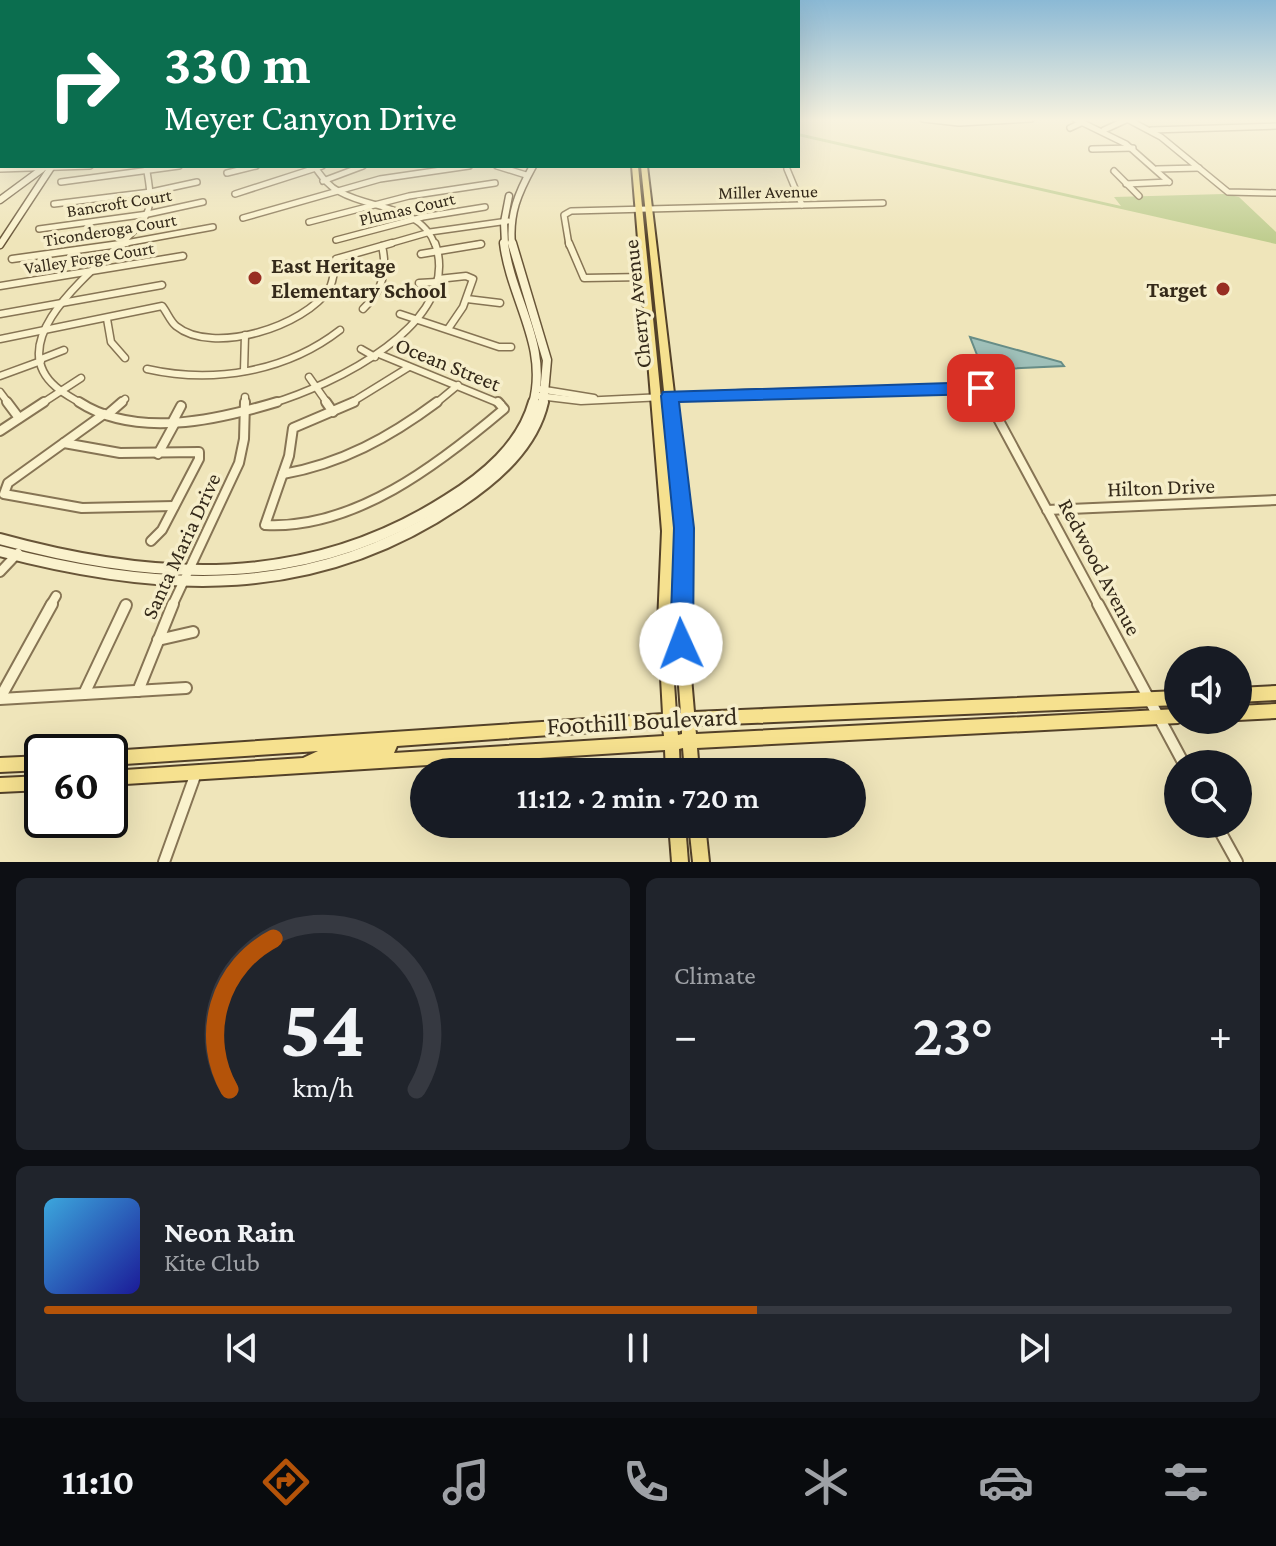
<!DOCTYPE html>
<meta charset="utf-8">
<style>
body{margin:0;font-family:"Crimson Pro",serif;background:#20242c;color:#f1f3f6;height:100vh;display:flex;flex-direction:column;font-size:30px;white-space:nowrap}
*{box-sizing:border-box;margin:0}
p{font-size:26px;color:#9ea1a6}
.icon{flex:none;width:44px;height:44px;fill:none;stroke:currentColor;stroke-width:2;stroke-linecap:round;stroke-linejoin:round}
.map{position:relative;height:862px;overflow:hidden}
.details{display:flex;flex-direction:column;gap:16px;padding:16px;background:#0d0f14;flex:1}
.details>*{flex:none}
.banner{position:absolute;left:0px;top:0px;width:800px;height:168px;box-shadow:0 8px 32px #0002;background:#0b6e4f;color:#fff;overflow:hidden}
.tools{position:absolute;left:1164px;top:646px;display:grid;gap:16px}
.tools a{display:grid;place-items:center;width:88px;height:88px;border-radius:50%;background:#171b24;box-shadow:0 8px 32px #0002;font-size:40px}
.speed{position:absolute;left:24px;top:734px;display:flex;gap:16px;font-size:40px;font-weight:700;text-align:center}
.speed>*{display:grid;place-content:center;width:104px;height:104px;border-radius:50%;background:#171b24;box-shadow:0 8px 32px #0002;line-height:1}
.speed .limit{border:4px solid #111;border-radius:12px;background:#fff;color:#111}
.pin{position:absolute;display:grid;place-items:center;width:68px;height:68px;color:#fff;margin:-34px;border-radius:16px;box-shadow:0 4px 12px #0006}
.me{position:absolute;width:88px;margin:-44px;rotate:358deg;stroke-linejoin:round;filter:drop-shadow(0 0 6px #0008)}
.turn{display:flex;align-items:center;gap:28px;height:168px;padding:0 32px;font-size:36px}
.turn .icon{width:104px;height:104px;stroke-width:2.5}
.turn b{display:block;font-size:56px;line-height:68px}
.big{font-size:60px;font-weight:600;line-height:1.1}
.details .tile{flex:1;display:flex;flex-direction:column;justify-content:center;gap:12px;min-width:0;padding:0 28px;border-radius:12px;background:#20242c}
.details .dial{align-items:center;gap:0}
.dial svg{height:208px;overflow:visible;fill:none;stroke:#363941;stroke-width:7;stroke-linecap:round;text-anchor:middle}
.dial text{fill:#f1f3f6;stroke:none}
.song{display:flex;align-items:center;gap:24px}
.cover{width:96px;height:96px;border-radius:12px;background:linear-gradient(135deg,hsl(200 70% 55%),hsl(240 70% 35%))}
.played{height:8px;border-radius:4px;background:linear-gradient(90deg,#b45309 60%,#363941 60%)}
.keys{display:flex;justify-content:space-around;direction:ltr}
.heat{display:flex;justify-content:space-between;align-items:center;font-size:44px;direction:ltr}
.details .tiles{flex:1;display:grid;gap:16px;grid-template-columns:1fr 1fr}
.tile:last-child{grid-column:span 2}
.trip{position:absolute;left:410px;top:758px;width:456px;height:80px;border-radius:40px;background:#171b24;box-shadow:0 8px 32px #0002;font-weight:600;line-height:80px;text-align:center}
.menu{display:flex;height:128px;justify-content:space-around;align-items:center;background:#090b0e;color:#9ea1a6}
.menu .icon{width:56px;height:56px}
.menu .current{color:#b45309}
.menu b{font-size:36px;color:#f1f3f6}
.map>svg:first-child{display:block}
.green{fill:#bfcd8f}
.water{fill:#9fc0b9;stroke:#678d87;stroke-width:2}
.lines{fill:none;stroke-linecap:round;stroke-linejoin:round}
.street-far3-casing{stroke:#867454;stroke-width:8}
.street-far2-casing{stroke:#867454;stroke-width:9}
.street-far1-casing{stroke:#867454;stroke-width:12}
.street-casing{stroke:#867454;stroke-width:14}
.secondary-far2-casing{stroke:#685538;stroke-width:9}
.secondary-far1-casing{stroke:#685538;stroke-width:11}
.secondary-casing{stroke:#685538;stroke-width:14}
.primary-casing{stroke:#534129;stroke-width:4}
.street-far3{stroke:#faf2cd;stroke-width:5}
.street-far2{stroke:#faf2cd;stroke-width:6}
.street-far1{stroke:#faf2cd;stroke-width:8}
.street{stroke:#faf2cd;stroke-width:10}
.secondary-far2{stroke:#faf2cd;stroke-width:6}
.secondary-far1{stroke:#faf2cd;stroke-width:8}
.secondary{stroke:#faf2cd;stroke-width:10}
.primary{fill:#f6e18f;fill-rule:evenodd}
.route{fill:#1a73e8;stroke:#114b97;stroke-width:2}
.poi-dot{fill:#982e22;stroke:#f6eeca;stroke-width:3}
.labels{text-anchor:middle;dominant-baseline:central;stroke-width:7;stroke-linejoin:round;paint-order:stroke}
.far-street-label{font-size:18px;fill:#352a1a;stroke:#f6eeca}
.poi-label{font-size:22px;font-weight:bold;fill:#352a1a;stroke:#f6eeca;text-anchor:start}
.street-label{font-size:22px;fill:#352a1a;stroke:#f6eeca}
.near-street-label{font-size:26px;fill:#352a1a;stroke:#f6eeca}
</style>
<div class="map">
<svg width="1276" height="862" viewBox="0 0 1276 862">
<rect width="100%" height="100%" fill="#efe5ba"/>
<polygon class="green" points="798,133 1121,206 1114,197 1224,194 1239,197 1276,232 1276,244 798,136"/>
<polygon class="water" points="970,337 1061,362 1064,366 983,370"/>
<g class="lines">
<defs>
<g id="street-far3">
<polyline points="923,119 959,123 1031,119"/>
<polyline points="1075,119 1126,144 1169,182"/>
<polyline points="1127,119 1161,137 1228,192 1276,193"/>
<polyline points="1070,128 1083,122"/>
<polyline points="1104,130 1128,119"/>
<polyline points="1151,130 1276,126"/>
<polyline points="1092,149 1133,148"/>
<path d="M 314,166 C 322,177 328,186 340,192 C 372,210 421,205 435,245"/>
<polyline points="497,166 526,175"/>
<polyline points="0,169 90,166"/>
<polyline points="787,169 802,205"/>
<polyline points="1157,169 1199,168"/>
<polyline points="1114,171 1139,196"/>
<polyline points="227,173 256,166"/>
<polyline points="323,181 363,166"/>
<polyline points="61,182 179,166"/>
<polyline points="1126,184 1169,182"/>
<polyline points="235,194 322,166"/>
<polyline points="54,204 151,192 197,182"/>
<polyline points="243,218 380,179 469,166"/>
<polyline points="309,222 409,196 495,183"/>
<polyline points="39,229 148,214 203,202"/>
<polyline points="336,240 423,217 485,207"/>
<polyline points="115,245 213,227"/>
<path d="M 120,245 C 152,214 154,210 146,166"/>
<polyline points="385,245 430,232 508,221"/>
<polyline points="475,245 481,244"/>
<polyline points="569,245 564,215 571,211 883,203"/>
</g>
<g id="street-far2">
<polyline points="569,243 584,278 645,277"/>
<polyline points="421,254 481,244"/>
<polyline points="12,259 127,243"/>
<polyline points="438,279 466,276 473,279 463,307 448,329"/>
<polyline points="419,283 437,282"/>
<polyline points="0,286 183,256"/>
<polyline points="467,299 500,303"/>
<path d="M 363,309 C 382,291 388,272 382,246"/>
<polyline points="0,314 162,285"/>
<polyline points="400,314 499,347 511,347"/>
<polyline points="107,319 111,342 125,358"/>
<path d="M 0,339 L 162,306 C 167,312 170,321 176,326 C 213,356 305,326 329,289 C 334,281 334,269 336,259 L 392,243"/>
<polyline points="361,349 375,357"/>
<polyline points="379,354 501,404"/>
<polyline points="41,359 64,350"/>
<path d="M 147,369 C 213,384 286,372 340,330"/>
<polyline points="244,371 245,335"/>
<polyline points="0,376 41,361"/>
<polyline points="309,377 328,404"/>
<polyline points="539,389 594,398"/>
<polyline points="0,392 9,404"/>
<polyline points="539,396 581,401 746,393 981,388 990,404"/>
<polyline points="41,404 81,378"/>
<path d="M 82,404 C 74,399 64,394 56,387 C 2,341 91,272 122,243"/>
<polyline points="119,404 125,399"/>
<polyline points="245,404 245,397"/>
<path d="M 270,404 C 331,386 464,324 435,243"/>
<polyline points="349,404 409,367"/>
<polyline points="435,404 458,385"/>
</g>
<g id="street-far1">
<polyline points="7,402 19,418"/>
<path d="M 79,402 C 136,439 217,420 277,402"/>
<polyline points="326,402 333,412"/>
<path d="M 354,402 L 293,428 L 289,456 L 265,525 C 354,530 439,464 504,409 L 498,402"/>
<polyline points="989,402 1099,606"/>
<polyline points="104,414 8,483 4,494 82,508 174,506"/>
<polyline points="107,415 122,402"/>
<polyline points="173,421 181,406"/>
<polyline points="0,431 44,402"/>
<polyline points="64,443 120,453 199,452 199,459 162,530 151,541"/>
<polyline points="158,454 176,421"/>
<path d="M 283,474 C 341,464 390,437 437,402"/>
<polyline points="1047,510 1276,500"/>
<polyline points="0,572 18,553"/>
<polyline points="50,606 56,596"/>
<polyline points="172,606 239,463 244,439 245,402"/>
</g>
<g id="street">
<polyline points="1098,604 1184,764"/>
<polyline points="158,640 193,632"/>
<polyline points="138,691 173,604"/>
<polyline points="84,694 126,605"/>
<polyline points="0,698 52,604"/>
<polyline points="0,699 186,688"/>
<polyline points="1216,824 1237,862"/>
<polyline points="164,862 196,773"/>
</g>
<g id="secondary-far2">
<polyline points="0,200 42,169"/>
<polyline points="0,245 52,166"/>
<polyline points="505,245 504,222 509,196"/>
<path d="M 512,245 C 509,214 518,193 533,166"/>
</g>
<g id="secondary-far1">
<path d="M 504,243 C 511,300 549,345 533,404"/>
<polyline points="512,243 547,360 543,404"/>
</g>
<g id="secondary">
<path d="M 0,539 C 156,582 306,590 447,500 C 484,477 522,446 534,402"/>
<path d="M 0,551 C 163,594 315,601 460,502 C 496,478 533,446 543,402"/>
</g>
<g id="primary">
<path d="M 632,166 L 638,166 L 674,531 L 670,623 L 676,713 L 681,713 L 674,619 L 678,528 L 641,166 L 647,166 L 690,528 L 686,619 L 694,712 L 1178,691 L 1178,705 L 702,725 L 695,725 L 696,734 L 1178,709 L 1178,720 L 1183,721 L 1178,723 L 697,748 L 699,772 L 685,772 L 683,748 L 679,749 L 680,772 L 666,772 L 665,750 L 110,785 L 110,771 L 303,758 L 318,751 L 110,765 L 110,752 L 107,752 L 110,751 L 663,714 L 658,623 L 662,531 ZM 682,726 L 682,734 L 678,735 L 677,727 ZM 663,727 L 664,736 L 394,753 L 397,746 Z"/>
<polygon points="1276,686 1276,700 1238,702 1238,688"/>
<polygon points="1276,704 1276,718 1238,720 1238,706"/>
<polygon points="42,756 42,770 0,772 0,758"/>
<polygon points="42,776 42,790 0,792 0,778"/>
<polygon points="669,824 685,824 688,862 672,862"/>
<polygon points="689,824 705,824 709,862 693,862"/>
</g>
</defs>
<use href="#street-far3" class="street-far3-casing"/>
<use href="#street-far2" class="street-far2-casing"/>
<use href="#street-far1" class="street-far1-casing"/>
<use href="#street" class="street-casing"/>
<use href="#secondary-far2" class="secondary-far2-casing"/>
<use href="#secondary-far1" class="secondary-far1-casing"/>
<use href="#secondary" class="secondary-casing"/>
<use href="#primary" class="primary-casing"/>
<use href="#street-far3" class="street-far3"/>
<use href="#street-far2" class="street-far2"/>
<use href="#street-far1" class="street-far1"/>
<use href="#street" class="street"/>
<use href="#secondary-far2" class="secondary-far2"/>
<use href="#secondary-far1" class="secondary-far1"/>
<use href="#secondary" class="secondary"/>
<use href="#primary" class="primary"/>
</g>
<linearGradient id="sky" x2="0" y2="1"><stop stop-color="#8bb9d5"/><stop offset="0.5" stop-color="#f8f3e0"/><stop offset="1" stop-color="#f8f3e0" stop-opacity="0"/></linearGradient>
<rect width="1276" height="240" fill="url(#sky)"/>
<polygon class="route" points="981,382 990,388 981,394 679,402 694,528 693,644 690,651 681,655 673,651 670,644 674,528 661,396 663,392"/>
<g class="poi-dot">
<circle cx="255" cy="278" r="8"/>
<circle cx="1223" cy="289" r="8"/>
</g>
<g class="labels">
<g class="far-street-label">
<text transform="translate(768 192) rotate(-1)">Miller Avenue</text>
<text transform="translate(119 203) rotate(-9)">Bancroft Court</text>
<text transform="translate(407 209) rotate(-13)">Plumas Court</text>
<text transform="translate(110 230) rotate(-9)">Ticonderoga Court</text>
<text transform="translate(89 258) rotate(-9)">Valley Forge Court</text>
</g>
<g class="poi-label">
<text x="271" y="265">East Heritage<tspan x="271" dy="25">Elementary School</tspan></text>
<text x="1207" y="289" text-anchor="end">Target</text>
</g>
<g class="street-label">
<text transform="translate(637 304) rotate(-96)">Cherry Avenue</text>
<text transform="translate(448 364) rotate(22)">Ocean Street</text>
<text transform="translate(1161 487) rotate(-2)">Hilton Drive</text>
<text transform="translate(181 546) rotate(-65)">Santa Maria Drive</text>
<text transform="translate(1100 567) rotate(62)">Redwood Avenue</text>
</g>
<g class="near-street-label">
<text transform="translate(642 721) rotate(-3)">Foothill Boulevard</text>
</g>
</g>
</svg>
<div class="tools">
<a><svg class="icon" aria-label="sound" viewBox="0 0 24 24"><path d="M4 9h4l5-4v14l-5-4H4zM17 9q2 3 0 6"/></svg></a>
<a><svg class="icon" aria-label="search" viewBox="0 0 24 24"><circle cx="10" cy="10" r="6"/><path d="M15 15l6 6"/></svg></a>
</div>
<div class="speed"><div class="limit">60</div></div>
<div class="pin" style="left:981px;top:388px;background:#d93025"><svg class="icon" aria-label="arrive" viewBox="0 0 24 24"><path d="M6 21V4h12l-3 4 3 4H6"/></svg></div>
<svg class="me" style="left:681px;top:644px" viewBox="-20 -20 40 40"><circle r="19" fill="#fff"/><path d="M0-13L10 11 0 6-10 11z" fill="#1a73e8"/></svg>
<div class="trip">11:12 · 2 min · 720 m</div>
<div class="banner">
<div class="turn"><svg class="icon" aria-label="right" viewBox="0 0 24 24"><path d="M7 20v-9h11M14 6l5 5-5 5"/></svg><div><b>330 m</b>Meyer Canyon Drive</div></div>
</div>
</div>
<section class="details">
<div class="tiles">
<div class="tile dial"><svg viewBox="0 0 100 80">
<path d="M14 69A42 42 0 1 1 86 69"/>
<path d="M14 69A42 42 0 0 1 31 11" stroke="#b45309"/>
<text x="50" y="56" font-size="32" font-weight="700">54</text>
<text x="50" y="72" font-size="11">km/h</text>
</svg></div>
<div class="tile"><p>Climate</p>
<div class="heat"><a>−</a><b class="big">23°</b><a>+</a></div>
</div>
<div class="tile">
<div class="song"><i class="cover"></i><div><b>Neon Rain</b><p>Kite Club</p></div></div>
<div class="played"></div>
<div class="keys"><svg class="icon" aria-label="previous" viewBox="0 0 24 24"><path d="M18 5L8 12l10 7zM5 5v14"/></svg><svg class="icon" aria-label="pause" viewBox="0 0 24 24"><path d="M8 5v14M16 5v14"/></svg><svg class="icon" aria-label="next" viewBox="0 0 24 24"><path d="M6 5l10 7-10 7zM19 5v14"/></svg></div>
</div>
</div>
</section>
<nav class="menu">
<b>11:10</b>
<svg class="icon current" aria-label="directions" viewBox="0 0 24 24"><path d="M12 3l9 9-9 9-9-9zM9 14v-3h6M13 9l2 2-2 2"/></svg>
<svg class="icon" aria-label="music" viewBox="0 0 24 24"><path d="M9 18V5l10-2v13"/><circle cx="6" cy="18" r="3"/><circle cx="16" cy="16" r="3"/></svg>
<svg class="icon" aria-label="phone" viewBox="0 0 24 24"><path d="M5 4h4l2 5-3 2q2 4 5 5l2-3 5 2v4C11 20 4 13 5 4z"/></svg>
<svg class="icon" aria-label="climate" viewBox="0 0 24 24"><path d="M12 3v18M4 7l16 10M4 17L20 7"/></svg>
<svg class="icon" aria-label="car" viewBox="0 0 24 24"><path d="M5 17H2v-5l4-1 3-4h7l3 4 3 1v5h-3M9 17h6M6 11h13"/><circle cx="7" cy="17" r="2"/><circle cx="17" cy="17" r="2"/></svg>
<svg class="icon" aria-label="filters" viewBox="0 0 24 24"><path d="M4 7h16M4 17h16"/><circle cx="9" cy="7" r="2"/><circle cx="15" cy="17" r="2"/></svg>
</nav>
